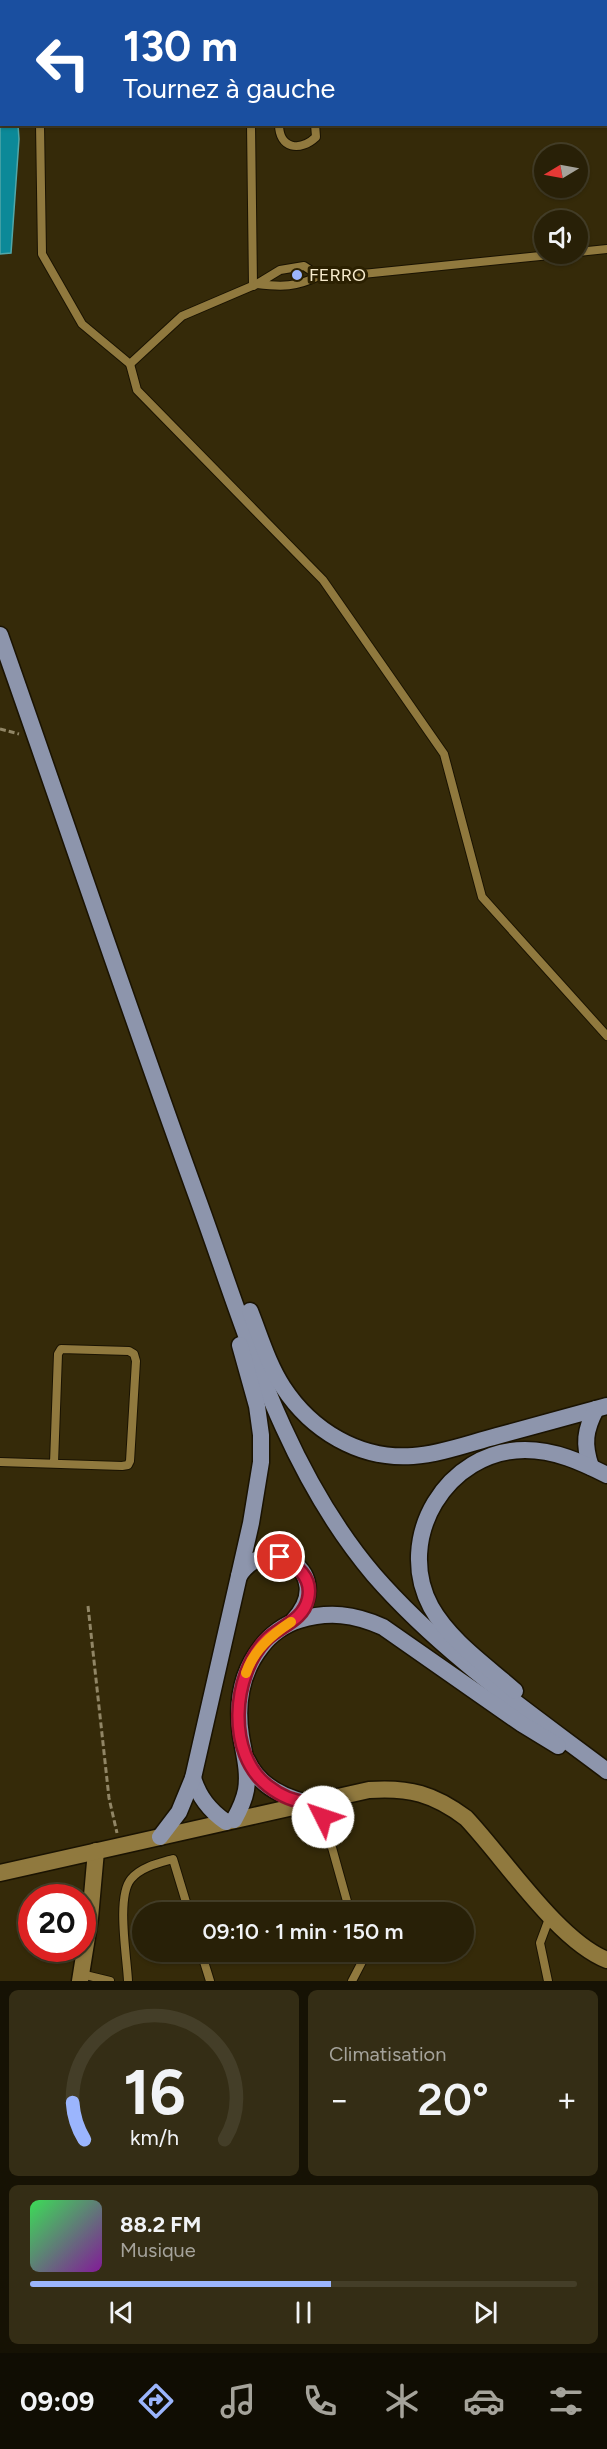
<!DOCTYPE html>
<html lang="fr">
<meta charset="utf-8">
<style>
body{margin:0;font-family:Figtree,sans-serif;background:#342d15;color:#f1f3f6;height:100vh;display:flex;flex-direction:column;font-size:22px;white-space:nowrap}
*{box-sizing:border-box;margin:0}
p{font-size:20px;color:#a5a39b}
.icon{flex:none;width:33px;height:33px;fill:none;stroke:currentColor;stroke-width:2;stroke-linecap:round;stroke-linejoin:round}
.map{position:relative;height:1981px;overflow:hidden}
.sheet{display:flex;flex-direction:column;gap:9px;padding:9px;background:#161204;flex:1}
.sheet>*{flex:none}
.hud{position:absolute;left:0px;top:0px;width:608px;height:126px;box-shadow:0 2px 4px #0004,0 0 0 2px #443e28;background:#1a4fa0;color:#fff;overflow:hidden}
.needle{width:39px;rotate:260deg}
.fabs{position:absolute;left:534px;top:144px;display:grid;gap:12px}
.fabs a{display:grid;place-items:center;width:54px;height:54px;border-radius:50%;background:#282007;box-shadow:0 2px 4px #0004,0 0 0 2px #443e28;font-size:30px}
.speed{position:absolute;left:18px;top:1884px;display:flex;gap:12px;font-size:30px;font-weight:700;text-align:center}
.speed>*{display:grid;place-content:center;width:78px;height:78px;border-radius:50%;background:#282007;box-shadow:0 2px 4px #0004,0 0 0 2px #443e28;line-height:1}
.speed .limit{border:9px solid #d22;background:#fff;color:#111}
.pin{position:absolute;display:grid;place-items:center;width:51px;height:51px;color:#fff;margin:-26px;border:3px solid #fff;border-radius:50%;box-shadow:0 2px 6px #0007}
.me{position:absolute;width:66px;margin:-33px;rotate:311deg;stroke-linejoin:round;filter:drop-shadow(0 0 4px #0008)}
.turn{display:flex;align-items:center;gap:21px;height:126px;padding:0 24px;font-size:27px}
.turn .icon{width:78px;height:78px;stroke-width:2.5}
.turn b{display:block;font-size:42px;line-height:51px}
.big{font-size:45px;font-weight:600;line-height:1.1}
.sheet .card{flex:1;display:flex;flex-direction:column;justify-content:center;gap:9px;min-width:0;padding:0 21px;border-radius:9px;background:#342d15}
.sheet .dial{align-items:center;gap:0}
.dial svg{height:156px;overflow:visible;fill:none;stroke:#443e28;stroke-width:7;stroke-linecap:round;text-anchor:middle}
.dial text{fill:#f1f3f6;stroke:none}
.song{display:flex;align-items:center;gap:18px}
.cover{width:72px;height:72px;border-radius:9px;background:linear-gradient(135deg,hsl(130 70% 55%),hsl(290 70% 35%))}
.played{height:6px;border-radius:3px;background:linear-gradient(90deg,#9bb5fd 55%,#443e28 55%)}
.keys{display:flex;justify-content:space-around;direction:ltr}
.heat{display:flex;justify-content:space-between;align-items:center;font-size:33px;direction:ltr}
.sheet .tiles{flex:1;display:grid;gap:9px;grid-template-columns:1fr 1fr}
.card:last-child{grid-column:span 2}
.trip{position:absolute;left:132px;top:1902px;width:342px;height:60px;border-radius:30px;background:#282007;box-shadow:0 2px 4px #0004,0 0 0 2px #443e28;font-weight:600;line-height:60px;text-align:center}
.menu{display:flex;height:96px;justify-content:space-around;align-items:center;background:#100d03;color:#a5a39b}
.menu .icon{width:42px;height:42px}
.menu .on{color:#9bb5fd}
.menu b{font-size:27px;color:#f1f3f6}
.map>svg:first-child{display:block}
.water{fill:#0c8998;stroke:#52a6a8;stroke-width:1.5}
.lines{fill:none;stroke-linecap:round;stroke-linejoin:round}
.service-casing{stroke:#1a1302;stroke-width:10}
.minor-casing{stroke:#1a1302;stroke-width:19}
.tertiary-casing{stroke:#1a1302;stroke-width:19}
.secondary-casing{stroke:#1a1302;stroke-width:19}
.primary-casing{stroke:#1a1302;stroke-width:19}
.path{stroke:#918666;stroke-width:3;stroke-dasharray:6 3;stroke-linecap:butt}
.service{stroke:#90793e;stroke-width:8}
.minor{stroke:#90793e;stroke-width:16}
.tertiary{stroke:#90793e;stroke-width:16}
.secondary{stroke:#90793e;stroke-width:16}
.primary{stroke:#8d95ac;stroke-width:16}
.route-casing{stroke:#92132f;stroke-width:15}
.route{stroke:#e11d48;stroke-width:10}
.slow{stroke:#f59e0b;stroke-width:10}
.poi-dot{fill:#9bb5fd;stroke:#2b2001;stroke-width:2}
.labels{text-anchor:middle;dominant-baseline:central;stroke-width:6;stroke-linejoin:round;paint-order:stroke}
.poi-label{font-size:18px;fill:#f7ebcd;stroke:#2b2001;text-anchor:start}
</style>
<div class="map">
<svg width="607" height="1981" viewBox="0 0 607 1981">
<rect width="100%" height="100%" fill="#352a09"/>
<polygon class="water" points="0,0 11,1 2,2 2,124 18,125 19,139 11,253 0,254"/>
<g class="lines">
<defs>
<g id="service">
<polyline points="38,0 38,2"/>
<polyline points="249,0 249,2"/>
<polyline points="279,0 279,2"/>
<polyline points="313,0 314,2"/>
<polyline points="40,124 42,254 82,324 130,364 182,316 257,284"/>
<polyline points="251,124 253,286"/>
<path d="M 279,124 C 279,149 300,152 316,137 L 315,124"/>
<polyline points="578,252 607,249"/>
<path d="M 319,276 C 296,287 282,287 257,284 L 280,270 L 304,266 L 319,276 L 333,277 L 560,254"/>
<polyline points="130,364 137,390 323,580 444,754 482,897 607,1036"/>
<polyline points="0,1462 122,1466 128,1465 130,1461 136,1361 134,1354 129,1351 61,1349 58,1354 54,1463"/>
<polyline points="319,1801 350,1912"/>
<polyline points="201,1952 210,1981"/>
<polyline points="81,1974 110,1981"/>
<path d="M 128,1981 C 127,1957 116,1897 131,1879 C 141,1867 159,1863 173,1859 L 189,1912"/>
<polyline points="352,1981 363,1960 360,1952"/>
<polyline points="548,1981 540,1943 550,1916"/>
</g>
<polyline id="minor" points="80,1981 90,1918 96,1851"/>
<polyline id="tertiary" points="0,1873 160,1837"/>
<path id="secondary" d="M 160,1837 L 369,1790 C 409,1787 434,1794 466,1818 C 504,1858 558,1941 607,1960"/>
<g id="primary">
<path d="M 0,635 C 67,825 131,1016 200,1205 C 246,1332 284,1469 374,1575 C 441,1652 526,1710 607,1771"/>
<path d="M 250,1311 C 260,1336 268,1364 283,1387 C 311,1430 359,1460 413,1456 C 441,1454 470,1443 497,1436 C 534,1426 570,1416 607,1406"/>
<path d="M 591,1467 C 583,1444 585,1430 596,1409"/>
<path d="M 239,1576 C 268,1530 338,1573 293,1621"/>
<path d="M 515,1691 C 487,1666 450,1641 431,1607 C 394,1538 447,1450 525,1450 C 555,1450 581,1462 607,1475"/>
<path d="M 247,1760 C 258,1785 282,1797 308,1803"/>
<path d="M 193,1778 C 199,1797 209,1810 226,1822"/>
<path d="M 234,1820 C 239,1811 244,1801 246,1790 C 249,1772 244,1754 241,1736 C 236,1703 241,1672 262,1646 C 270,1635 285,1624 299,1620 C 329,1611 354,1614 383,1627 L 522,1724 L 558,1746"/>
<polyline points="160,1837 179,1812 193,1778 251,1523 261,1462 261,1435 257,1406 240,1345"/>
</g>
</defs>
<use href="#service" class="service-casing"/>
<use href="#minor" class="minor-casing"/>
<use href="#tertiary" class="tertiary-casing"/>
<use href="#secondary" class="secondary-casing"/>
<use href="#primary" class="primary-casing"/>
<g class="path">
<polyline points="0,729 19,734"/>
<polyline points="88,1606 109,1798 117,1833"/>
</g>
<use href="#service" class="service"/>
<use href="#minor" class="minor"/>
<use href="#tertiary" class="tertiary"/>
<use href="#secondary" class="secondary"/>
<use href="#primary" class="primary"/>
</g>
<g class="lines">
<defs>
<path id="route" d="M 280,1557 C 297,1565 313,1578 308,1599 C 303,1621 280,1626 266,1640 C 232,1675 226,1754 268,1786 C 282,1797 300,1805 319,1801 L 323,1817"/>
</defs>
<use href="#route" class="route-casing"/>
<use href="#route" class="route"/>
<path class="slow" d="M 246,1673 C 254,1650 271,1635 291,1622"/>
</g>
<circle class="poi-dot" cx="297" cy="275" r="6"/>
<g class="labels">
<g class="poi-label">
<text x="309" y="275">FERRO</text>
</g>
</g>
</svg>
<div class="fabs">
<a><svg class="needle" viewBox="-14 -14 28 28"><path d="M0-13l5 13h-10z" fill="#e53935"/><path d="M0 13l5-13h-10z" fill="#a5a39b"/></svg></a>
<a><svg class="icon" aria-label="sound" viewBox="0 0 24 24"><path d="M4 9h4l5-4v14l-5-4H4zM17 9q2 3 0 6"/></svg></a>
</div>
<div class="speed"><div class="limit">20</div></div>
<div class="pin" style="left:280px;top:1557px;background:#d93025"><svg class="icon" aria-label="arrive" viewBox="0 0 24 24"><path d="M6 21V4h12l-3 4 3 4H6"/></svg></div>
<svg class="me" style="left:323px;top:1817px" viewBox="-20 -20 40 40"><circle r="19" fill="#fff"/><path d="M0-13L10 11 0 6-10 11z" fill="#e11d48"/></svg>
<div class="trip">09:10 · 1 min · 150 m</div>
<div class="hud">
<div class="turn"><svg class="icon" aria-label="left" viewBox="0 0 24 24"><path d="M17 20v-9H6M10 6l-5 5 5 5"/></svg><div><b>130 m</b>Tournez à gauche</div></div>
</div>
</div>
<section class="sheet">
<div class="tiles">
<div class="card dial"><svg viewBox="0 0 100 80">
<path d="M14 69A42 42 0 1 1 86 69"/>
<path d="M14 69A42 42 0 0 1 8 50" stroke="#9bb5fd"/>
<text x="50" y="56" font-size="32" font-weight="700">16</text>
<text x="50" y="72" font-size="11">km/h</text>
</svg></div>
<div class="card"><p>Climatisation</p>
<div class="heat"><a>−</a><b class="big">20°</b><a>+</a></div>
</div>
<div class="card">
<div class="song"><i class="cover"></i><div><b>88.2 FM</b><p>Musique</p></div></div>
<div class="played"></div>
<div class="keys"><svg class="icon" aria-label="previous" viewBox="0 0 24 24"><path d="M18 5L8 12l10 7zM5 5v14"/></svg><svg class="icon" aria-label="pause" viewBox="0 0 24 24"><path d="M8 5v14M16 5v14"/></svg><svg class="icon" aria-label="next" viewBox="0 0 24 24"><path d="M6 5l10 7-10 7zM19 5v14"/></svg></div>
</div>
</div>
</section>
<nav class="menu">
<b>09:09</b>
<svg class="icon on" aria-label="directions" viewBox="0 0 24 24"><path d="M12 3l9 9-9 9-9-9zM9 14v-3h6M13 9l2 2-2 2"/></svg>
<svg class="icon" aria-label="music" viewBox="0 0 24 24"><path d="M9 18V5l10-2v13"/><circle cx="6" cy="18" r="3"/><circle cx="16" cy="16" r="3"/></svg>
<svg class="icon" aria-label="phone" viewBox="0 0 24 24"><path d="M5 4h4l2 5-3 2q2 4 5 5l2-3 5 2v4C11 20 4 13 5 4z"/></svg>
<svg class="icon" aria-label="climate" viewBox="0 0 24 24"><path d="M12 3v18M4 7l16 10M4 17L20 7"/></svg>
<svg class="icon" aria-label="car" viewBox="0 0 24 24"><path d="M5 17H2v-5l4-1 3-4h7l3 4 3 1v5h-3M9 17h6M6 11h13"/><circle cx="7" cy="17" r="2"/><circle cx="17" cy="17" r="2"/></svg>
<svg class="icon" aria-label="filters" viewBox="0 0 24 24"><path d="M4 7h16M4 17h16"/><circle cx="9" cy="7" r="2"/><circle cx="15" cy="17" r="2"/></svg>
</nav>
